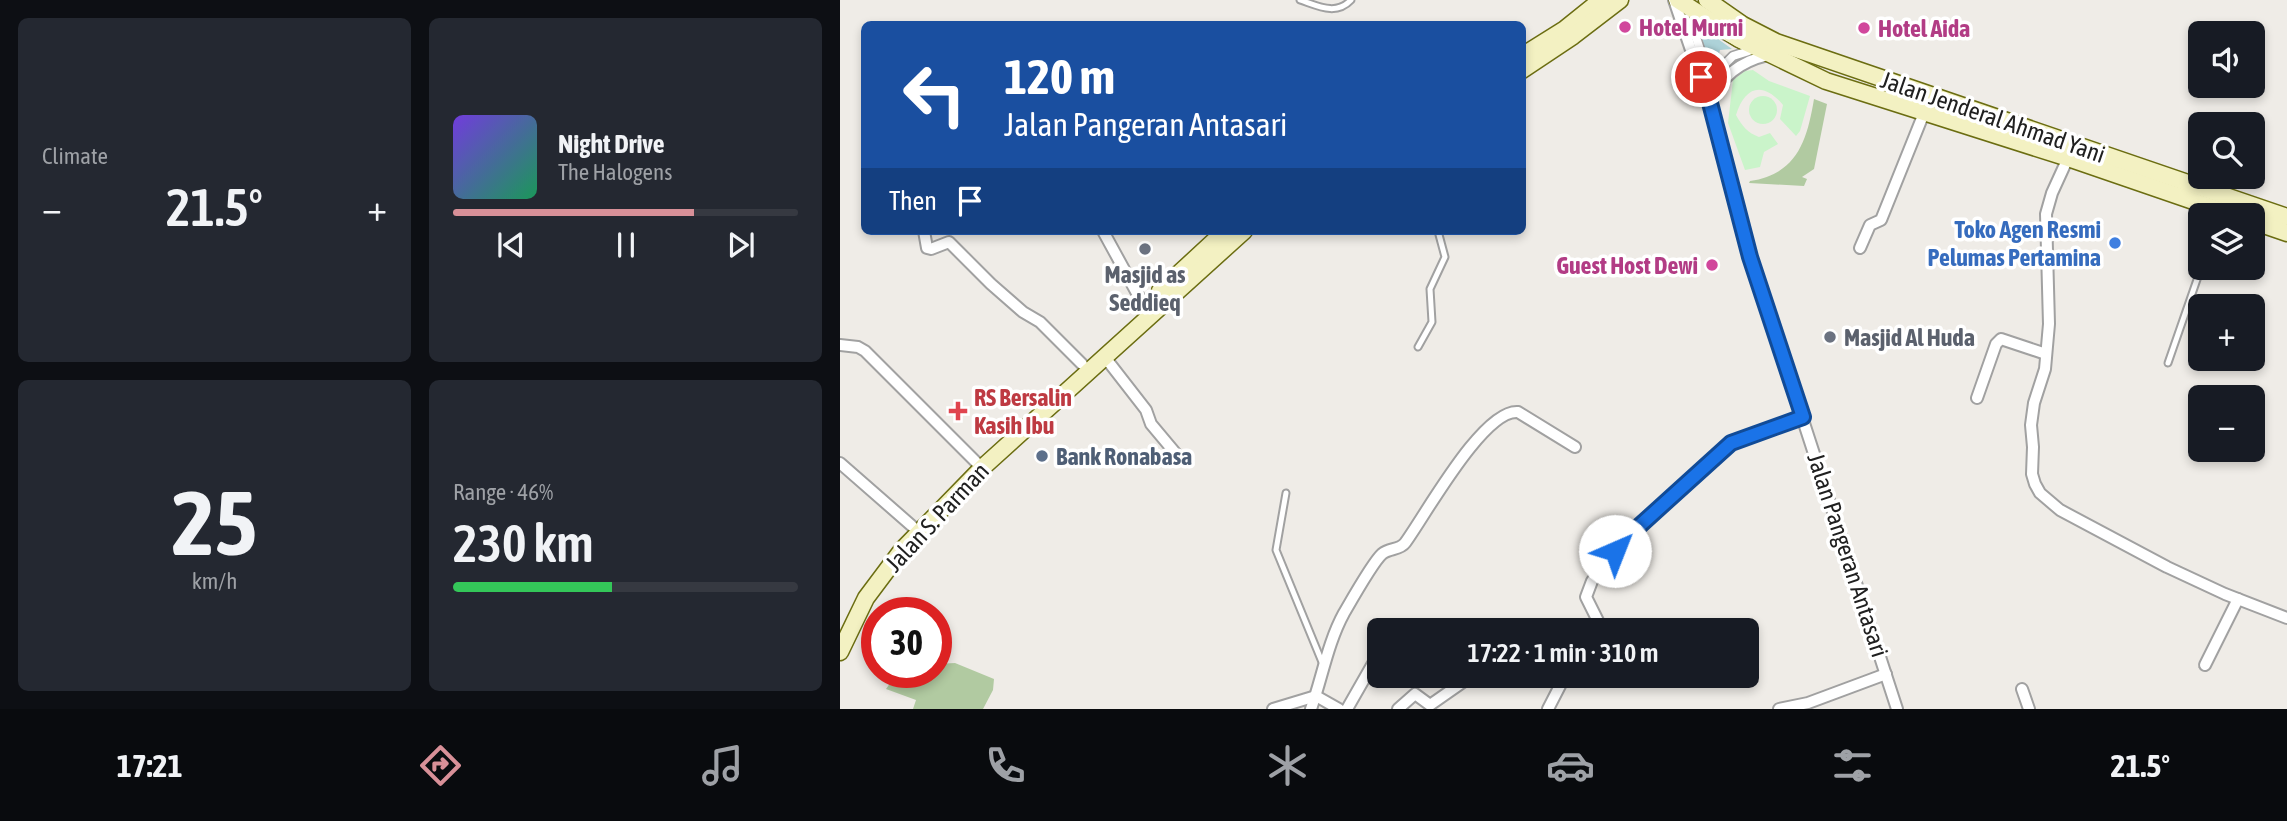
<!DOCTYPE html>
<meta charset="utf-8">
<style>
body{margin:0;font-family:"Asap Condensed",sans-serif;background:#242831;color:#f1f3f6;height:100vh;display:flex;flex-direction:column;font-size:26px;white-space:nowrap}
*{box-sizing:border-box;margin:0}
p{font-size:23px;color:#9ea1a6}
.icon{flex:none;width:38px;height:38px;fill:none;stroke:currentColor;stroke-width:2;stroke-linecap:round;stroke-linejoin:round}
.map{position:relative;flex:1;overflow:hidden}
.details{display:flex;flex-direction:column;gap:18px;padding:18px;background:#0d0f14;width:840px}
.details>*{flex:none}
.top-card{position:absolute;left:21px;top:21px;width:665px;height:214px;border-radius:10px;box-shadow:0 4px 10px #0003;background:#1a4fa0;color:#fff;overflow:hidden}
.fabs{position:absolute;left:1348px;top:21px;display:grid;gap:14px}
.fabs a{display:grid;place-items:center;width:77px;height:77px;border-radius:10px;background:#171b24;box-shadow:0 4px 10px #0003;font-size:35px}
.speed{position:absolute;left:21px;top:597px;display:flex;gap:14px;font-size:35px;font-weight:700;text-align:center}
.speed>*{display:grid;place-content:center;width:91px;height:91px;border-radius:50%;background:#171b24;box-shadow:0 4px 10px #0003;line-height:1}
.speed .limit{border:10px solid #d22;background:#fff;color:#111}
.pin{position:absolute;display:grid;place-items:center;width:60px;height:60px;color:#fff;margin:-30px;border:4px solid #fff;border-radius:50%;box-shadow:0 2px 7px #0007}
.me{position:absolute;width:77px;margin:-38px;rotate:44deg;stroke-linejoin:round;filter:drop-shadow(0 0 5px #0008)}
.turn{display:flex;align-items:center;gap:24px;height:147px;padding:0 28px;font-size:32px}
.turn .icon{width:91px;height:91px;stroke-width:2.5}
.turn b{display:block;font-size:49px;line-height:60px}
.then{display:flex;align-items:center;height:66px;padding:0 28px;background:#0003;gap:14px;font-size:26px}
.big{font-size:52px;font-weight:600;line-height:1.1}
.details .widget{flex:1;display:flex;flex-direction:column;justify-content:center;gap:10px;min-width:0;padding:0 24px;border-radius:10px;background:#242831}
.details .dial{align-items:center;gap:0}
.dial b{font-size:91px;line-height:1}
.song{display:flex;align-items:center;gap:21px}
.cover{width:84px;height:84px;border-radius:10px;background:linear-gradient(135deg,hsl(260 70% 55%),hsl(150 70% 35%))}
.played{height:7px;border-radius:4px;background:linear-gradient(90deg,#d89098 70%,#363941 70%)}
.keys{display:flex;justify-content:space-around;direction:ltr}
.heat{display:flex;justify-content:space-between;align-items:center;font-size:38px;direction:ltr}
.charge{height:10px;border-radius:5px;background:linear-gradient(90deg,#34c759 46%,#363941 0)}
.details .tiles{flex:1;display:grid;gap:18px;grid-template-columns:repeat(2,1fr)}
.trip{position:absolute;left:527px;top:618px;width:392px;height:70px;border-radius:10px;background:#171b24;box-shadow:0 4px 10px #0003;font-weight:600;line-height:70px;text-align:center}
.tabs{display:flex;height:112px;justify-content:space-around;align-items:center;background:#090b0e;color:#9ea1a6}
.tabs .icon{width:49px;height:49px}
.tabs .on{color:#d89098}
.tabs b{font-size:32px;color:#f1f3f6}
main{display:flex;flex:1;min-height:0}
.map>svg:first-child{display:block}
.forest{fill:#b1caa1}
.park{fill:#caf4ca}
.water{fill:#add2d8}
.lines{fill:none;stroke-linecap:round;stroke-linejoin:round}
.service-casing{stroke:#a1a1a1;stroke-width:9}
.pedestrian-casing{stroke:#a1a1a1;stroke-width:11}
.minor-casing{stroke:#a1a1a1;stroke-width:14}
.secondary-casing{stroke:#6b6d11;stroke-width:19}
.service{stroke:#fff;stroke-width:5}
.pedestrian{stroke:#fff;stroke-width:8}
.minor{stroke:#fff;stroke-width:10}
.secondary{stroke:#f3f1c2;stroke-width:16}
.route-casing{stroke:#114b97;stroke-width:18}
.route{stroke:#1a73e8;stroke-width:12}
.hotel-dot{fill:#d1479c;stroke:#fff;stroke-width:2.5}
.shop-dot{fill:#3f7fe0;stroke:#fff;stroke-width:2.5}
.worship-dot{fill:#6b7280;stroke:#fff;stroke-width:2.5}
.health-dot{fill:#e0444e;stroke:#fff;stroke-width:2.5}
.service-dot{fill:#5c6f8a;stroke:#fff;stroke-width:2.5}
.labels{text-anchor:middle;dominant-baseline:central;stroke-width:7;stroke-linejoin:round;paint-order:stroke}
.hotel-label{font-size:24px;font-weight:bold;fill:#b23c85;stroke:#fff;text-anchor:start}
.street-label{font-size:24px;fill:#202020;stroke:#fff}
.shop-label{font-size:24px;font-weight:bold;fill:#366cbe;stroke:#fff;text-anchor:end}
.worship-label{font-size:24px;font-weight:bold;fill:#5b616d;stroke:#fff}
.health-label{font-size:24px;font-weight:bold;fill:#be3a42;stroke:#fff;text-anchor:start}
.service-label{font-size:24px;font-weight:bold;fill:#4e5e75;stroke:#fff;text-anchor:start}
</style>
<main>
<section class="details">
<div class="tiles">
<div class="widget"><p>Climate</p>
<div class="heat"><a>−</a><b class="big">21.5°</b><a>+</a></div>
</div>
<div class="widget">
<div class="song"><i class="cover"></i><div><b>Night Drive</b><p>The Halogens</p></div></div>
<div class="played"></div>
<div class="keys"><svg class="icon" aria-label="previous" viewBox="0 0 24 24"><path d="M18 5L8 12l10 7zM5 5v14"/></svg><svg class="icon" aria-label="pause" viewBox="0 0 24 24"><path d="M8 5v14M16 5v14"/></svg><svg class="icon" aria-label="next" viewBox="0 0 24 24"><path d="M6 5l10 7-10 7zM19 5v14"/></svg></div>
</div>
<div class="widget dial"><b>25</b><p>km/h</p></div>
<div class="widget"><p>Range · 46%</p><b class="big">230 km</b><div class="charge"></div></div>
</div>
</section>
<div class="map">
<svg width="1447" height="709" viewBox="0 0 1447 709">
<rect width="100%" height="100%" fill="#efece7"/>
<g class="forest">
<path d="M 974,99 L 987,104 L 974,169 L 962,177 L 967,179 L 964,186 L 909,183 L 910,181 C 957,174 967,141 974,99 Z"/>
<polygon points="115,663 154,679 153,690 143,709 73,709 76,700 46,689 58,672 96,672 96,664"/>
</g>
<g class="park">
<path d="M 913,70 L 929,81 L 970,96 L 960,131 L 956,136 L 940,119 L 943,105 C 923,81 905,86 896,115 C 902,126 908,133 919,137 L 930,133 L 938,144 L 924,152 L 920,167 L 905,170 L 888,123 L 893,80 L 905,71 Z"/>
<circle cx="923" cy="110" r="14"/>
</g>
<polygon class="water" points="864,29 892,49 880,50 875,70 870,71 857,31"/>
<g class="lines">
<defs>
<g id="service">
<path d="M 460,0 C 478,6 496,16 511,0"/>
<polyline points="578,347 592,322 590,289 605,257 598,231"/>
<polyline points="1328,363 1361,268"/>
<polyline points="446,493 436,550 482,662"/>
</g>
<polygon id="pedestrian" points="867,26 912,50 893,56 876,73 868,74 853,28"/>
<g id="minor">
<polyline points="834,0 869,103 910,257 1057,709"/>
<path d="M 869,103 C 882,76 899,62 928,55"/>
<polyline points="1228,158 1212,193 1206,214 1209,324 1205,369 1194,403 1191,425 1193,447 1192,474 1195,484 1200,493 1220,510 1327,567 1385,594 1447,618"/>
<polyline points="84,231 87,248 91,249 109,242 151,284 183,312 200,322 242,364"/>
<polyline points="263,231 304,306"/>
<polyline points="1020,248 1030,225 1041,220 1084,113"/>
<polyline points="0,345 18,347 25,351 142,468"/>
<polyline points="264,356 306,410 311,424 337,455"/>
<polyline points="1137,398 1156,344 1161,339 1206,354"/>
<polyline points="0,463 72,526"/>
<polyline points="754,630 758,621 746,597 752,581 785,539 891,443 963,417"/>
<polyline points="1365,665 1398,599"/>
<polyline points="1182,689 1189,709"/>
<polyline points="476,696 499,709"/>
<polyline points="433,709 476,696"/>
<path d="M 471,709 C 482,678 488,642 504,613 C 511,601 533,562 542,554 C 549,548 560,550 565,543 C 585,516 643,409 678,412 L 735,447"/>
<polyline points="507,709 535,660"/>
<polyline points="558,709 575,694 590,705 623,682"/>
<polyline points="708,709 725,676"/>
<polyline points="939,709 968,703 1046,674"/>
</g>
<g id="secondary">
<polyline points="838,0 899,39 986,81 1228,158 1394,215"/>
<polyline points="867,0 903,25 936,42 1447,217"/>
<polyline points="682,56 725,29 761,0"/>
<polyline points="682,70 733,36 780,0"/>
<polyline points="1412,221 1447,233"/>
<polyline points="320,291 385,231"/>
<polyline points="0,652 26,598 62,550 142,468 404,231"/>
</g>
</defs>
<use href="#service" class="service-casing"/>
<use href="#pedestrian" class="pedestrian-casing"/>
<use href="#minor" class="minor-casing"/>
<use href="#secondary" class="secondary-casing"/>
<use href="#service" class="service"/>
<use href="#pedestrian" class="pedestrian"/>
<use href="#minor" class="minor"/>
<use href="#secondary" class="secondary"/>
</g>
<g class="lines">
<defs>
<polyline id="route" points="775,551 785,539 891,443 963,417 910,257 870,103 861,77"/>
</defs>
<use href="#route" class="route-casing"/>
<use href="#route" class="route"/>
</g>
<g class="hotel-dot">
<circle cx="785" cy="27" r="7"/>
<circle cx="1024" cy="28" r="7"/>
<circle cx="872" cy="265" r="7"/>
</g>
<circle class="shop-dot" cx="1275" cy="243" r="7"/>
<g class="worship-dot">
<circle cx="305" cy="249" r="7"/>
<circle cx="990" cy="337" r="7"/>
</g>
<path class="health-dot" d="M114.5 400.5h7v7h7v7h-7v7h-7v-7h-7v-7h7z"/>
<circle class="service-dot" cx="202" cy="456" r="7"/>
<g class="labels">
<g class="hotel-label">
<text x="799" y="27">Hotel Murni</text>
<text x="1038" y="28">Hotel Aida</text>
<text x="858" y="265" text-anchor="end">Guest Host Dewi</text>
</g>
<g class="street-label">
<text transform="translate(1153 117) rotate(19)">Jalan Jenderal Ahmad Yani</text>
<text transform="translate(97 517) rotate(-47)">Jalan S. Parman</text>
<text transform="translate(1008 555) rotate(72)">Jalan Pangeran Antasari</text>
</g>
<g class="shop-label">
<text x="1261" y="229">Toko Agen Resmi<tspan x="1261" dy="28">Pelumas Pertamina</tspan></text>
</g>
<g class="worship-label">
<text x="305" y="274">Masjid as<tspan x="305" dy="28">Seddieq</tspan></text>
<text x="1004" y="337" text-anchor="start">Masjid Al Huda</text>
</g>
<g class="health-label">
<text x="134" y="397">RS Bersalin<tspan x="134" dy="28">Kasih Ibu</tspan></text>
</g>
<g class="service-label">
<text x="216" y="456">Bank Ronabasa</text>
</g>
</g>
</svg>
<div class="fabs">
<a><svg class="icon" aria-label="sound" viewBox="0 0 24 24"><path d="M4 9h4l5-4v14l-5-4H4zM17 9q2 3 0 6"/></svg></a>
<a><svg class="icon" aria-label="search" viewBox="0 0 24 24"><circle cx="10" cy="10" r="6"/><path d="M15 15l6 6"/></svg></a>
<a><svg class="icon" aria-label="layers" viewBox="0 0 24 24"><path d="M12 4l9 5-9 5-9-5zM3 14l9 5 9-5"/></svg></a>
<a>+</a>
<a>−</a>
</div>
<div class="speed"><div class="limit">30</div></div>
<div class="pin" style="left:861px;top:77px;background:#d93025"><svg class="icon" aria-label="arrive" viewBox="0 0 24 24"><path d="M6 21V4h12l-3 4 3 4H6"/></svg></div>
<svg class="me" style="left:775px;top:551px" viewBox="-20 -20 40 40"><circle r="19" fill="#fff"/><path d="M0-13L10 11 0 6-10 11z" fill="#1a73e8"/></svg>
<div class="trip">17:22 · 1 min · 310 m</div>
<div class="top-card">
<div class="turn"><svg class="icon" aria-label="left" viewBox="0 0 24 24"><path d="M17 20v-9H6M10 6l-5 5 5 5"/></svg><div><b>120 m</b>Jalan Pangeran Antasari</div></div>
<div class="then">Then<svg class="icon" aria-label="arrive" viewBox="0 0 24 24"><path d="M6 21V4h12l-3 4 3 4H6"/></svg></div>
</div>
</div>
</main>
<nav class="tabs">
<b>17:21</b>
<svg class="icon on" aria-label="directions" viewBox="0 0 24 24"><path d="M12 3l9 9-9 9-9-9zM9 14v-3h6M13 9l2 2-2 2"/></svg>
<svg class="icon" aria-label="music" viewBox="0 0 24 24"><path d="M9 18V5l10-2v13"/><circle cx="6" cy="18" r="3"/><circle cx="16" cy="16" r="3"/></svg>
<svg class="icon" aria-label="phone" viewBox="0 0 24 24"><path d="M5 4h4l2 5-3 2q2 4 5 5l2-3 5 2v4C11 20 4 13 5 4z"/></svg>
<svg class="icon" aria-label="climate" viewBox="0 0 24 24"><path d="M12 3v18M4 7l16 10M4 17L20 7"/></svg>
<svg class="icon" aria-label="car" viewBox="0 0 24 24"><path d="M5 17H2v-5l4-1 3-4h7l3 4 3 1v5h-3M9 17h6M6 11h13"/><circle cx="7" cy="17" r="2"/><circle cx="17" cy="17" r="2"/></svg>
<svg class="icon" aria-label="filters" viewBox="0 0 24 24"><path d="M4 7h16M4 17h16"/><circle cx="9" cy="7" r="2"/><circle cx="15" cy="17" r="2"/></svg>
<b>21.5°</b>
</nav>
